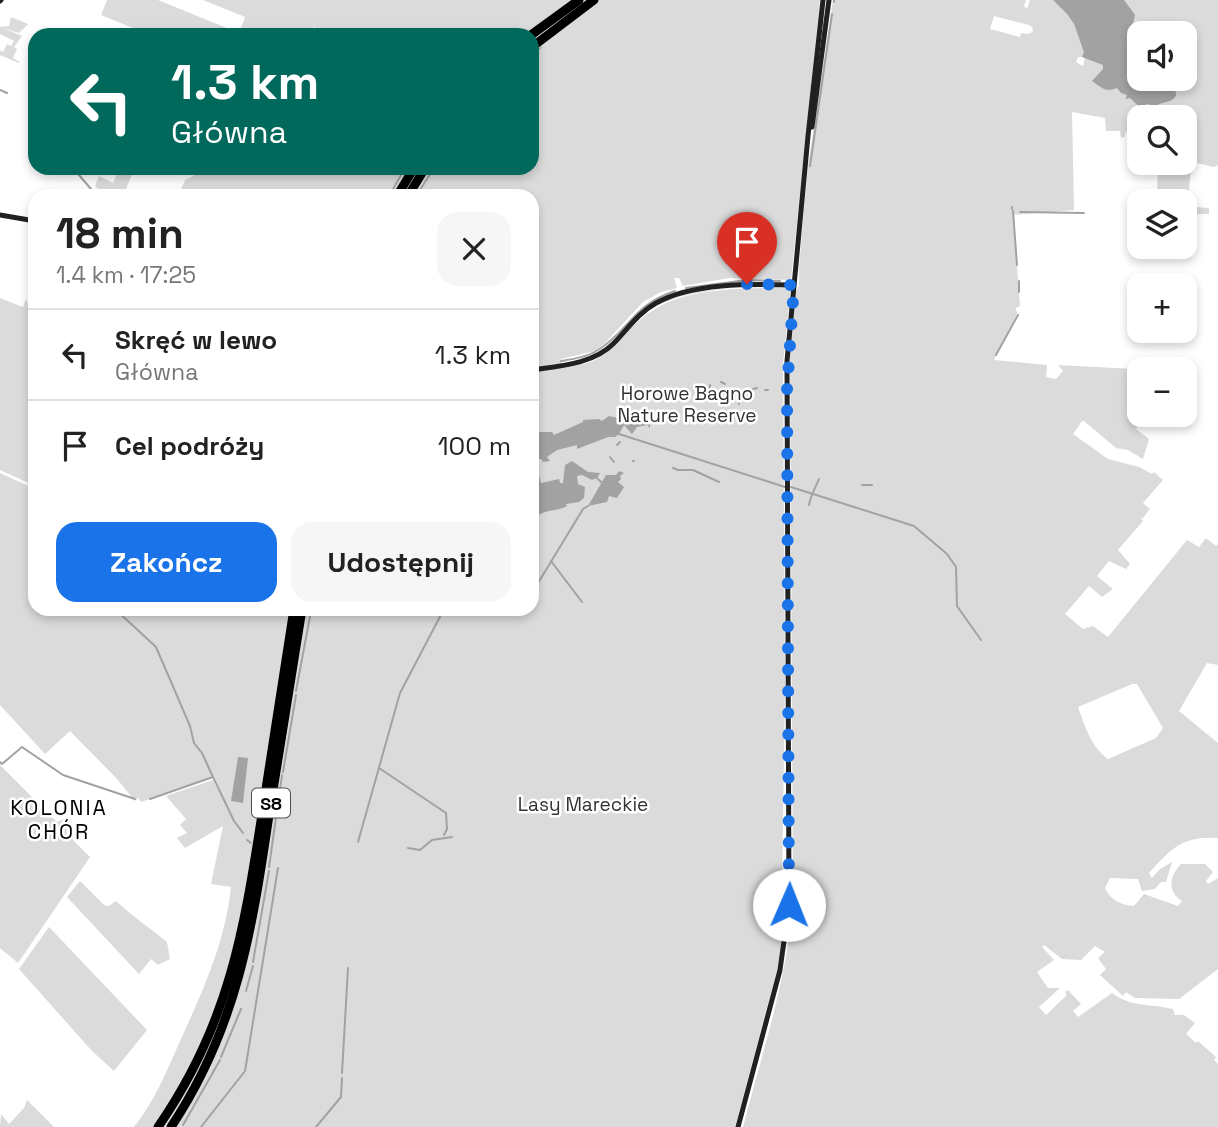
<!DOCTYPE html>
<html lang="pl">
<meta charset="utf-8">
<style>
body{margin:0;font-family:"Space Grotesk",sans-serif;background:#f6f6f6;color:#222;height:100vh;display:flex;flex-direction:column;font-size:26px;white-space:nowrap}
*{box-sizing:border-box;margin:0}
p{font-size:23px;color:#767676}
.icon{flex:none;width:38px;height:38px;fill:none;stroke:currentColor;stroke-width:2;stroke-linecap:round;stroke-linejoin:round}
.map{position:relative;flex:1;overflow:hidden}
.details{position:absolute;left:28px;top:189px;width:511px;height:427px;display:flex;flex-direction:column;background:#fff;border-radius:21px;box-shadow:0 4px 10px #0003}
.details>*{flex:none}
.banner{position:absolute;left:28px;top:28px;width:511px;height:147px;border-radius:21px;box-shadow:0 4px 10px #0003;background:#00695c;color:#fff;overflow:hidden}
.controls{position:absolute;left:1127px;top:21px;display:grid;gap:14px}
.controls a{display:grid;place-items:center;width:70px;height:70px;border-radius:14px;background:#fff;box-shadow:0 4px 10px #0003;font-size:35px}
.pin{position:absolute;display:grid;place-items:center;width:60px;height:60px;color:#fff;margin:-72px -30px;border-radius:50% 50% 50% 0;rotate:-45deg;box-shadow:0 0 7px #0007}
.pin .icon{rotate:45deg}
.me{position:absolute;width:77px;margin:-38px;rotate:1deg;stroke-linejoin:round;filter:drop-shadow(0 0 5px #0008)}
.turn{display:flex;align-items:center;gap:24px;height:147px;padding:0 28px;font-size:32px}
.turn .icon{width:91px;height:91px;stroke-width:2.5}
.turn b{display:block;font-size:49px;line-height:60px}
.round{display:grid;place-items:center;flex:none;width:74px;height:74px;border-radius:21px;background:#f6f6f6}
.summary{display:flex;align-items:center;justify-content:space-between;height:119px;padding:0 28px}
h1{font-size:42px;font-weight:700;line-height:52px}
.primary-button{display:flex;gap:14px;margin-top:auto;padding:14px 28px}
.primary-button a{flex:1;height:80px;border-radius:21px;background:#1a73e8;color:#fff;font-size:28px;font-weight:700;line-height:80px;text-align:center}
.primary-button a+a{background:#f6f6f6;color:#222}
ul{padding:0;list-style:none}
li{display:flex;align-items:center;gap:21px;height:91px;padding:0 28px;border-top:2px solid #e0e0e0}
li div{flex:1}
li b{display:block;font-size:26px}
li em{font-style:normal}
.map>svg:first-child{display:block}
</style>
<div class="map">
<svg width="1218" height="1127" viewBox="0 0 1218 1127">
<rect width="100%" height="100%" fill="#fff"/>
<g fill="#dbdbdb" fill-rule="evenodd">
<path d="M107,0H158L239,33L245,17L203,0H820L791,280L729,278L683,286L679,278H674L677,288L661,292L643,302L605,343L595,351L561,359L562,366L597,357L650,308L668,300L696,292L738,287C705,292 667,294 641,317C627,329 619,346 603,356C590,363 574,363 562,368C623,361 613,335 655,309C686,290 730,289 766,288L769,290L770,287L791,289L783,363L785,687L781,955L735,1127H134C154,1102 167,1071 180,1041C203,991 225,943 231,887L211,884L223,826L185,848L177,838L187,833L180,825L186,819L166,796L213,780L228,809L214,776L141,802L138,798L135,801L117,779L70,731L45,754L0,705V473L35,489V543L31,554L35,556V609H532V196H178L185,180L208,168H532V35H321L313,25L317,35H281L263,28L271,35H130L133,28L101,15Z"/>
<path d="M833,0H1026L1024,6L1027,9L1030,0H1053L1067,14L1074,24L1085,52L1082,57H1078L1076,62L1083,66L1085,57L1099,58L1128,95L1124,98H1131L1138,107L1159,79H1185V33H1139V42L1111,0H1218V165L1214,167L1192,162L1189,188L1195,207L1209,208V214H1185V201H1140V198L1157,194L1158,163H1185V117H1139L1138,148V136H1135L1133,132L1129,136L1125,131V137L1121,138L1120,131H1106L1105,118L1072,112L1074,210L1013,215L1020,306L1016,308L1017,314L994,360L1047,365L1046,377L1056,379L1063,371L1058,365L1134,369L1135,373H1139V380L1133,387L1139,392V415H1146L1136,429L1149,439L1143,459L1128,450L1116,448L1084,421H1082L1073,434L1108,459L1139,467L1152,474L1154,472L1163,480L1143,503L1150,509L1142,519L1139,517L1143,521L1118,550L1130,564L1126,569L1109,561L1097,576L1113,589L1102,597L1089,586L1065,614L1083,629L1093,626L1108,637L1187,540L1199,547L1206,538L1216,546L1218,544V665L1207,663L1179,711L1218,743V838C1182,836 1172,848 1149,873L1152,878L1160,869L1172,862L1166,882H1161L1155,889L1142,891L1138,879L1110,878L1105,888C1110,900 1121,905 1134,906L1144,894L1178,906L1182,901C1167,891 1169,877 1181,864H1205L1213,872L1206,881L1208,884L1218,878V969L1179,999L1135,998L1126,992L1123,996L1100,975L1106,969L1098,958L1105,952L1095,946L1081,960L1062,959L1044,945L1042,947L1054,960L1037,972L1048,988H1060L1039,1007L1046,1015L1067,995L1065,992L1068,990L1081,1004L1073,1011L1078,1017L1112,993C1130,1007 1152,1004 1173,1009L1175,1015H1184L1195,1023L1186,1034L1196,1043L1198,1041L1216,1057L1214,1060L1218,1064V1127H743C762,1053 787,980 793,903L790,353L796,292L799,286V267L808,166ZM994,16L1029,25L1032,27L1033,32L1027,34L1021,33L1020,37L990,29ZM1132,684H1137L1163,728L1156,738L1108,759C1091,747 1085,726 1078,707Z"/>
<polygon points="11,17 28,24 19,33 3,28 22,36 14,47 17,49 13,58 20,62 19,63 0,55 0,50 3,52 7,44 11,46 14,41 0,34 0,27 9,26"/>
<polygon points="119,170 132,174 124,194 115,190 113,196 105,196 95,186 99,176 113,183"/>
<polygon points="0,298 23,307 26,299 35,319 35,486 0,470"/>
<polygon points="0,765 57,822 66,818 67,834 90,857 18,963 0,948"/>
<path d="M80,881L104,905L109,906L116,901C133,917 150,928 167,942L170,959L158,965L151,959L139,974L67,897Z"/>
<polygon points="49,927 147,1030 114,1071 92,1051 19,969"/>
<polygon points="27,1100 54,1127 0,1127 1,1114 9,1124 24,1108"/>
</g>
<g fill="#a2a2a2">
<path d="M1053,0H1124L1135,15L1133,24L1139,37V79H1171L1175,82L1176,96C1170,104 1163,101 1156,106L1146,104L1144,111H1137L1138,106L1130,98L1125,99L1127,95L1121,93L1117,88C1105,93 1101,87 1092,81L1103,69V65L1082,57L1084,52L1074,24L1067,14Z"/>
<polygon points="609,416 618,418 618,420 624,416 629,416 632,419 650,423 650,428 647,425 637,427 632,434 624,425 619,434 615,437 608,437 577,449 577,445 557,450 547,457 550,461 543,462 541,459 532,459 532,432 552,432 554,435 583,422 583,420 599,419 602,421"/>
<path d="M572,461L588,472L600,473L597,478L592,480L582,475L577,476L578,484L585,487L584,498L579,502L566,504L567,506C557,512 543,509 535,518H532V479L539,475L541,483L559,479L560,483H563L565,465Z"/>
<polygon points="619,471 624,473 620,476 621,479 618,482 624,487 617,498 609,496 607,502 588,506 606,475 616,475"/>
<polygon points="238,757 248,758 243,803 231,801"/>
</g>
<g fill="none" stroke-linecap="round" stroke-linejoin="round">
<g stroke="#a2a2a2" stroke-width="2">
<polyline points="834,2 834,0"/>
<polyline points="532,55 541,47"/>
<polyline points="0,90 7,93"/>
<polyline points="810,166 832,14"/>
<polyline points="73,168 97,196"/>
<polyline points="389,196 405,168"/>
<polyline points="416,196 434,168"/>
<polyline points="1012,207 1012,209"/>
<polyline points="1013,211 1017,265"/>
<polyline points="1020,212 1084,213"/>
<polyline points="1019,281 1019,292"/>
<polyline points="686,288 747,280 780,281"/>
<polyline points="996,355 1018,315"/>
<path d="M561,361C573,359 587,357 598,350C629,331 632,305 675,291"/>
<polyline points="721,382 725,384"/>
<polyline points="753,389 757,388"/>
<polyline points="709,390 710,385"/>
<polyline points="765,390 768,390"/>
<polyline points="738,394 739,404"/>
<polyline points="722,400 728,395"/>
<polyline points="746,400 746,395"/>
<polyline points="619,434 785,487"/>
<polyline points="617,445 620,442"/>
<polyline points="610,457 614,462"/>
<polyline points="633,461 634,461"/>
<polyline points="673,468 678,470 693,470 719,482"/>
<polyline points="597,478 601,482"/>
<polyline points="862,485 872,485"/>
<polyline points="791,487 914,526 947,554 956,567 957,606 981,640"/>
<path d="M809,505C811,494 815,489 819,479"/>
<polyline points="551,561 582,602"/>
<polyline points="532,593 583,509 588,506"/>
<polyline points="115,609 156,647 190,726 194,743 202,753 213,777"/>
<polyline points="296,691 311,611"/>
<polyline points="0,762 2,764 22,747 63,775 135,799"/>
<polyline points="379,768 446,813 447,829 444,835"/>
<polyline points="283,772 296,695"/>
<polyline points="150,799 213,777 234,821 243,833"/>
<polyline points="247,840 251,843"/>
<polyline points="358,842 400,693 444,609"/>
<polyline points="408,848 420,850 432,840 452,837"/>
<polyline points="269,867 282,775"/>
<polyline points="253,962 269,871"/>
<polyline points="246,991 253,966"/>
<polyline points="221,1057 241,1009"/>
<polyline points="342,1073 348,968"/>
<polyline points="183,1125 220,1060"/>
<polyline points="201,1127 245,1071 278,868"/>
<polyline points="316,1127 341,1097 342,1078"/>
</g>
<g stroke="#dbdbdb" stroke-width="11">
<g id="highway">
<polyline points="531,35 579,0"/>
<polyline points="532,47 594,0"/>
<polyline points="397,196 414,168"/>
<polyline points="408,196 425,168"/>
<path d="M158,1127C230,1023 244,930 263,808C273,742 284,675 294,609"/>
<path d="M171,1127C237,1028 252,930 269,815C280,746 291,678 302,609"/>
</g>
</g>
<g stroke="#212121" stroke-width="5">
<polyline points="0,1 1,0"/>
<polyline points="812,127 829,0"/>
<polyline points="0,215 35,221"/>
<path d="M532,370C559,366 593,364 613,344C627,330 638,313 656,303C694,282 752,284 794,285"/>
<polyline points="738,1127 780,970 789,905 787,361 808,136 823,0"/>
</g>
<use href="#highway" stroke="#000" stroke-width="9"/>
</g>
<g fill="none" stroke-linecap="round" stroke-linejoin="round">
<polyline stroke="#1a73e8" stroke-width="12" stroke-dasharray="0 21.6" points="747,284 794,285 787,390 789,905"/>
</g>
<g text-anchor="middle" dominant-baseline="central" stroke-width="5" stroke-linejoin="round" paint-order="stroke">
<rect fill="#fff" stroke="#4c4c4c" stroke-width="2" x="252" y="788.5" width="38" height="29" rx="5"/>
<g font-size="18" font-weight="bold" fill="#000">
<text x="271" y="803">S8</text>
</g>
<g font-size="19" fill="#323232" stroke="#fff">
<text x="687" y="393">Horowe Bagno<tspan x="687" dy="22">Nature Reserve</tspan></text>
<text x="583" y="804">Lasy Mareckie</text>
</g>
<g font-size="21" letter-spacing="2" fill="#000" stroke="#fff">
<text x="59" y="807">KOLONIA<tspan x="59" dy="24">CHÓR</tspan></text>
</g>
</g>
</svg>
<div class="controls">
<a><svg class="icon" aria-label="sound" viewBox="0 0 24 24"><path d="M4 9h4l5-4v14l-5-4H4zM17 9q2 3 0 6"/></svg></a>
<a><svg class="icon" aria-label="search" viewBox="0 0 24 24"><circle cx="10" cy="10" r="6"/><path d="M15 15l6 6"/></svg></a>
<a><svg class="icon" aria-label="layers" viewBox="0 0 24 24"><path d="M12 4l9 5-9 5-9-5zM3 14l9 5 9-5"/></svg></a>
<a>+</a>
<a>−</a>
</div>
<div class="pin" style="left:747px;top:284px;background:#d93025"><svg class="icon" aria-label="arrive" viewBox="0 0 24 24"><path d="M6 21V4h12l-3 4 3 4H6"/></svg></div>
<svg class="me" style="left:789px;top:905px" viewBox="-20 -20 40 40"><circle r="19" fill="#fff"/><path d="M0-13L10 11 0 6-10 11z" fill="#1a73e8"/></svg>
<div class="banner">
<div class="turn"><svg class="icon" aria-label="left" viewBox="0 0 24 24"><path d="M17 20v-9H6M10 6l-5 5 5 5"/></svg><div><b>1.3 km</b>Główna</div></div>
</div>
<section class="details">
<div class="summary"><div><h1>18 min</h1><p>1.4 km · 17:25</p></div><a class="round"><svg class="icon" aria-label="close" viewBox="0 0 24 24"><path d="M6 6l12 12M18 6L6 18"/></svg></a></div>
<ul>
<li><svg class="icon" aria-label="left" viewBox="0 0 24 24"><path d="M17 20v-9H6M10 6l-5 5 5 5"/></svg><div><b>Skręć w lewo</b><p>Główna</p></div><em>1.3 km</em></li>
<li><svg class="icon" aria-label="arrive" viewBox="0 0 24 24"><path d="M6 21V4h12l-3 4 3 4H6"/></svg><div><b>Cel podróży</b></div><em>100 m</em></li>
</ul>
<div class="primary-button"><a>Zakończ</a><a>Udostępnij</a></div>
</section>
</div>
